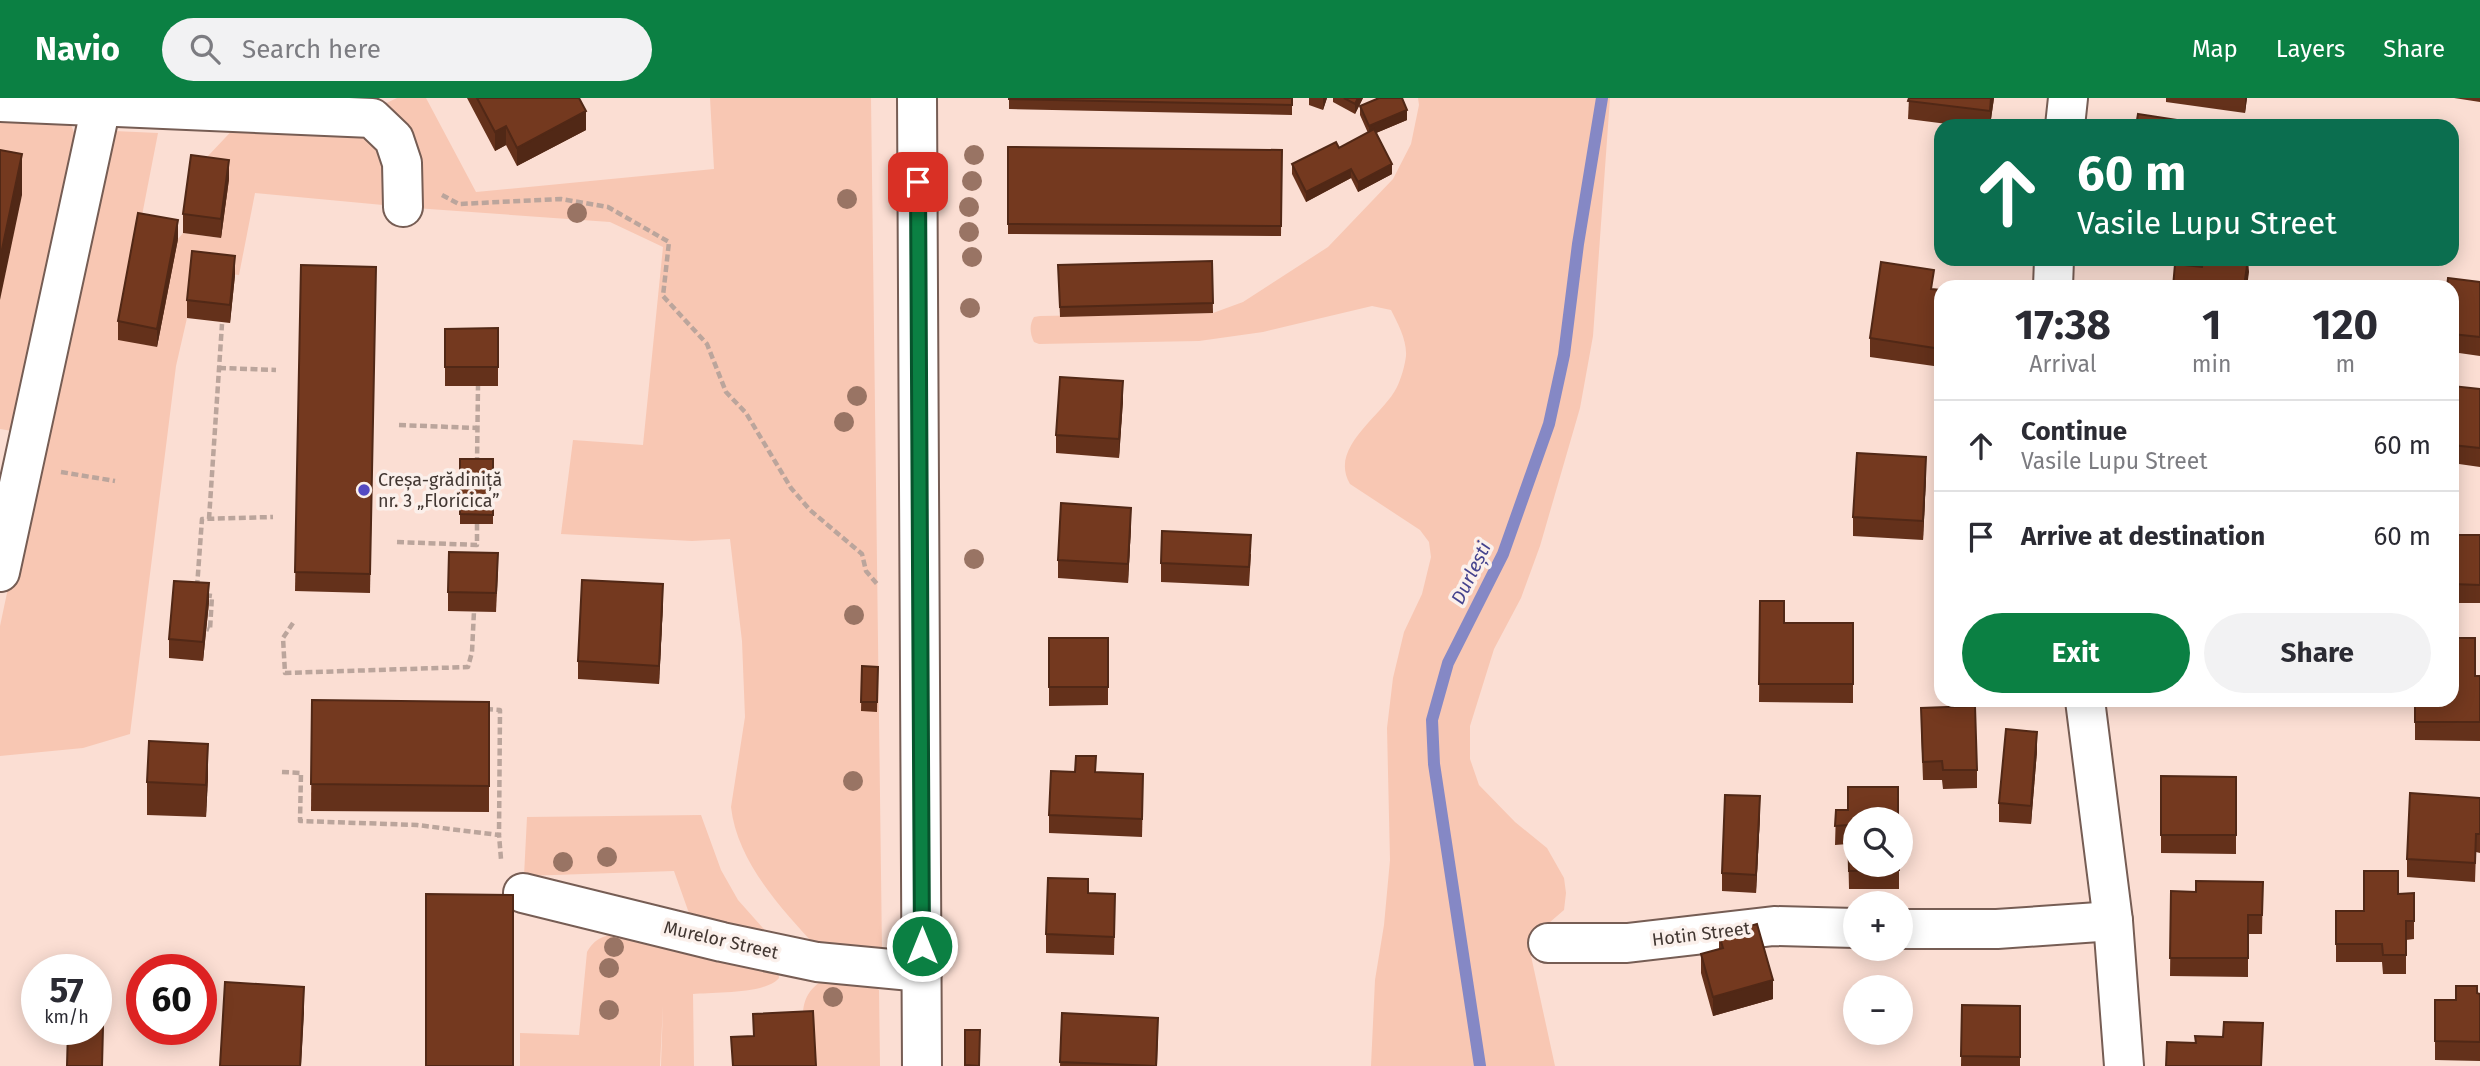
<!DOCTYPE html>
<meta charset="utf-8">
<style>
body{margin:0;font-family:"Fira Sans",sans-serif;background:#f2f2f3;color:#2b2b33;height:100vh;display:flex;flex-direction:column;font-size:26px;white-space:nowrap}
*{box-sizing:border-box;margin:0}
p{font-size:23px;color:#7c7c81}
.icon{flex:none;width:38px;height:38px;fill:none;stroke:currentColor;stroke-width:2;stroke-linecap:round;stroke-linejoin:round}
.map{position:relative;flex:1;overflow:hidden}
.side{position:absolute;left:1934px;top:182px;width:525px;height:427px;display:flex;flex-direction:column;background:#fff;border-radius:21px;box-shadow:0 4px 18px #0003}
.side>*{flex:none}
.guide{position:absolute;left:1934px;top:21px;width:525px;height:147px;border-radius:21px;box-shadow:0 4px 18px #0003;background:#0b6e4f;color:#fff;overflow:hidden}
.fabs{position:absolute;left:1843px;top:709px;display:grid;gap:14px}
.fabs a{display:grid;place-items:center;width:70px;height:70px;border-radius:50%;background:#fff;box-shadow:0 4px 18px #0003;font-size:35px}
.speed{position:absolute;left:21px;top:856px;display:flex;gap:14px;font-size:35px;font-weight:700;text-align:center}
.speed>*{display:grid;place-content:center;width:91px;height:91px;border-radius:50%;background:#fff;box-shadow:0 4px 18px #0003;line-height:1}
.speed small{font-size:18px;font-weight:400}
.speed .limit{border:10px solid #d22;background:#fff;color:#111}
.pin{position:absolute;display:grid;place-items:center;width:60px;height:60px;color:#fff;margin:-30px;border-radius:14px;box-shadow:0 4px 10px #0006}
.me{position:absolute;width:77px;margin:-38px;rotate:0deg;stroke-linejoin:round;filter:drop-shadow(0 0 5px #0008)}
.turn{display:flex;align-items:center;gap:24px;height:147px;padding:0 28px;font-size:32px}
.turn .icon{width:91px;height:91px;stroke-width:2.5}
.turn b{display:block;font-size:49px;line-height:60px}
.eta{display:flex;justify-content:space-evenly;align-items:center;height:119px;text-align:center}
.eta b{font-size:42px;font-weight:700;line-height:49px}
.button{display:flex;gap:14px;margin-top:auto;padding:14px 28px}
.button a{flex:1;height:80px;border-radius:42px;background:#0b8043;color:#fff;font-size:28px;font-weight:700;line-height:80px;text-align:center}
.button a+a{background:#f2f2f3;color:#2b2b33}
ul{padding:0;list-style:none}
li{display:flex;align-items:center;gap:21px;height:91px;padding:0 28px;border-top:2px solid #e1e1e2}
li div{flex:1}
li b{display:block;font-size:26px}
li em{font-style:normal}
header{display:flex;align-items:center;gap:42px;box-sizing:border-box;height:98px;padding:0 35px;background:#0b8043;color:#fff}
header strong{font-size:33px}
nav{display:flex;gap:38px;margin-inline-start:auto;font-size:24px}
.search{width:490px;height:63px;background:#f2f2f3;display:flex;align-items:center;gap:18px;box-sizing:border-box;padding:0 24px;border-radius:38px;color:#7c7c81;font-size:26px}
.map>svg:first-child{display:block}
</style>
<header>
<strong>Navio</strong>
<div class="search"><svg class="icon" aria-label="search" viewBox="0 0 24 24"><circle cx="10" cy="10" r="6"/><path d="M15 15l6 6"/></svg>Search here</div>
<nav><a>Map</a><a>Layers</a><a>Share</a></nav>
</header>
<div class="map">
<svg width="2480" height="968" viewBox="0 0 2480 968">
<rect width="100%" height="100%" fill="#fbded3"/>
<g fill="#f8c7b3">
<path d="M397,0H426L476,94L714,71L710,0H871L882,853L817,849C781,811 737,763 731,709L745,619L742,543L730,441L692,443L561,436L573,342L643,347L663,149L610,124L415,110L418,49L399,21L376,10Z"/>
<path d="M1418,0H1610L1593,238L1580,310L1540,448L1521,500L1494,551L1470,628V661L1479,687L1515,724L1547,750L1564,780L1566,795L1564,812L1542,831L1530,845L1531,858L1555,968H1371L1375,882L1384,827L1390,762L1387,630L1393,580L1404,534L1422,496L1431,459L1429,444L1420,432L1350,386C1328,349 1383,318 1397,289C1401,281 1405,267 1406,258C1407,242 1398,226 1391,212L1372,208L1263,234L1199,243L1039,246L1034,244C1030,236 1029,227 1034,219L1040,218L1213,215L1243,204L1328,149L1393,81L1411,46L1419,7Z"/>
<polygon points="0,16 57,22 71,27 76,39 18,334 0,331"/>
<polygon points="241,23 353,29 372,45 383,63 386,75 383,107 255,95 239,177 192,172 187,220 176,268 130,636 83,650 0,658 0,528 96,74 114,33 158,35 118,241 157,249 178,141 183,135 221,140 191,76"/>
<polygon points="701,717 721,772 738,802 770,838 690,818 674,773 524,778 527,719"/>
<path d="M620,836L778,869L779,880C766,896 714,894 693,896L694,968H661L663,907L660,968H520V935L579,937L587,854C595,840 604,837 620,836Z"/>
<path d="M830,879L865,882L879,892L880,968H815C804,935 789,896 830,879Z"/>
</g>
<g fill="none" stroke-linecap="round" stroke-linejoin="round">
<polyline stroke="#8588c5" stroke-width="12" points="1480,968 1434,666 1432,622 1448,565 1503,456 1549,326 1564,257 1578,146 1602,0"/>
<g stroke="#765d54" stroke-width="42">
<g id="minor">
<polyline points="0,4 372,20 394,41 402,65 403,109"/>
<polyline points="2065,28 2068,0"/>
<polyline points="2053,189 2054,161"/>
<polyline points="0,474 101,8"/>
<polyline points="2085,602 2113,823 2124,968"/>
<polyline points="523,795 722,844 817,864 922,874"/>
<polyline points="1900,831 1997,831 2113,823"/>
<polyline points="1548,845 1627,845 1774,828 1855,830"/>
</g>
</g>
<g stroke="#765d54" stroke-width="42">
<polyline id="major" points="917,0 922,968"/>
</g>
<g stroke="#bba59c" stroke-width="4.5" stroke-dasharray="7 3.5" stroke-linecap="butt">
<polyline points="442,97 459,106 561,101 608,109 669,144 663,198 707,246 726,294 746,315 791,390 810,412 862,456 866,473 877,486"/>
<polyline points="219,270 276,272"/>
<polyline points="399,327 477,330"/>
<polyline points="477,366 478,288"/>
<polyline points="61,374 115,383"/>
<polyline points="209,421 222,226"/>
<polyline points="397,444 477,447 477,426"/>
<polyline points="197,489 202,421 273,419"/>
<polyline points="205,497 212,498 210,532 207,531"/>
<polyline points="293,525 283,540 285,575 468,569 472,554 474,513"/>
<polyline points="486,611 500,612 499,737"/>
<polyline points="282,674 301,675 300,723 417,727 499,737 501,761"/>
</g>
<use href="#minor" stroke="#fff" stroke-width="38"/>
<use href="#major" stroke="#fff" stroke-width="38"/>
</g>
<g fill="#997464">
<circle cx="974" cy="57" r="10"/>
<circle cx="972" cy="83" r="10"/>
<circle cx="847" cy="101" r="10"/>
<circle cx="969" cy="109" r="10"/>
<circle cx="577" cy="115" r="10"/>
<circle cx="969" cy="134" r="10"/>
<circle cx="972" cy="159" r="10"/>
<circle cx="970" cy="210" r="10"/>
<circle cx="857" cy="298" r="10"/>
<circle cx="844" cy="324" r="10"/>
<circle cx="974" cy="461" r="10"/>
<circle cx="854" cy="517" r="10"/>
<circle cx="853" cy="683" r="10"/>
<circle cx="607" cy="759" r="10"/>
<circle cx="563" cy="764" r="10"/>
<circle cx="614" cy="849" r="10"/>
<circle cx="609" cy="870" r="10"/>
<circle cx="833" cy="899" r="10"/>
<circle cx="609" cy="912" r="10"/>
</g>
<g fill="#64311b">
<polygon points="467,0 579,0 586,32 517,68 506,47 495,53"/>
<polygon points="1009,0 1292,0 1292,17 1009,11"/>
<polygon points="1309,0 1327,0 1323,12 1309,7"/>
<polygon points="1333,0 1363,0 1355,16 1333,4"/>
<polygon points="1909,0 1994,0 1990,28 1963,28 1908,21"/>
<polygon points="2166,0 2247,0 2245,15 2166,4"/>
<polygon points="2454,0 2480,0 2480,4"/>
<polygon points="1360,8 1407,22 1376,35 1392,76 1358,94 1351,80 1306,104 1292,76 1292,66 1339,50 1368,35 1360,17"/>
<polygon points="1008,49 1282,52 1281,138 1008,136"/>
<polygon points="229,81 221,140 183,135 183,116"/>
<polygon points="178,141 157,249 118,242 118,223"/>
<polygon points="1212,163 1213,215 1060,219 1058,167"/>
<polygon points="301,167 376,169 370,495 295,493"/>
<polygon points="235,177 230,225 187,220 187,202"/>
<polygon points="2480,184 2480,258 2452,254 2452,189"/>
<polygon points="1934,191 1941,192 1941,269 1870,259 1870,240"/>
<polygon points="498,230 498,288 445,288 445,231"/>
<polygon points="2452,288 2480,291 2480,369 2452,365"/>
<polygon points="1123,302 1119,360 1056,355 1056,337"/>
<rect x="460" y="361" width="33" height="65"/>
<polygon points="1926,378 1923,442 1853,438 1853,419"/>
<polygon points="2452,402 2452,437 2480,437 2480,505 2457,505 2457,540 2475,578 2480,578 2480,643 2415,642 2415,602 2452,602"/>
<polygon points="1131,428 1128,485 1058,480 1058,462"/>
<polygon points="1251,456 1249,488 1161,484 1161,465"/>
<polygon points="498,474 496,514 448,513 448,494"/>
<polygon points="1760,503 1784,525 1853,525 1853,605 1759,604"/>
<polygon points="209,504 203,563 169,560 169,541"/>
<polygon points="663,505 659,586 578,581 578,563"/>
<polygon points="1049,540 1108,540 1108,607 1049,608"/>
<polygon points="862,568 878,569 877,614 861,613"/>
<polygon points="312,602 489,604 489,714 311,713"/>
<polygon points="1921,628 1977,672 1977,690 1943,691 1942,682 1923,682"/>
<polygon points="2037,653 2031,726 1999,724 1999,705"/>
<polygon points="1096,674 1143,695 1142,739 1049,735 1049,717"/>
<polygon points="2161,678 2236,679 2236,756 2161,755"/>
<polygon points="208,679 206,719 147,717 147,684"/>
<polygon points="2480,700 2480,755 2476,754 2475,784 2407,779 2407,761"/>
<polygon points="1836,712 1899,766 1899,791 1849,791 1848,746 1835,747"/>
<polygon points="1760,717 1756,795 1722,793 1722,775"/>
<polygon points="2263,784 2262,836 2248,836 2248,879 2170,878 2171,793 2196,794"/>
<polygon points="1088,795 1115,814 1114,857 1046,855 1046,836"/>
<polygon points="2398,796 2414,823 2414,841 2406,842 2406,876 2383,876 2382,864 2336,864 2336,813 2364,813"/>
<polygon points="1719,837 1773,901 1713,918 1701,875 1701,856 1719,851"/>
<polygon points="2477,895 2480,896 2480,963 2435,962 2435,902 2456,902"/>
<polygon points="1962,907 2020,908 2020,968 1961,968"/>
<polygon points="1062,915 1158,938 1157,968 1060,968"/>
</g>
<g fill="#512816">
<polygon points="1323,0 1327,0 1323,12"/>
<polygon points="1358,0 1363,0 1355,16 1355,6"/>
<polygon points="1991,0 1994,0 1990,28 1990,13"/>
<polygon points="2245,0 2247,0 2245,15"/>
<polygon points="1407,12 1407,22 1369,38 1369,28"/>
<polygon points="586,13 586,32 517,68 517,50"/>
<polygon points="506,28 506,47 495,53 495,34"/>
<polygon points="22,56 22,97 0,202 0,161"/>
<polygon points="229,62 229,81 221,140 221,121"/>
<polygon points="1392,66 1392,76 1358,94 1358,84"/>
<polygon points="1351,71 1351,80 1306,104 1306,94"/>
<polygon points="178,122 178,141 157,249 157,231"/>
<polygon points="235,158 235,177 230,225 230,207"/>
<polygon points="2248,161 2249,174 2247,189 2244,189"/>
<polygon points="1123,283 1123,302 1119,360 1119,341"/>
<polygon points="1926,359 1926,378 1923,442 1923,423"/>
<polygon points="1131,410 1131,428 1128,485 1128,466"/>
<polygon points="209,485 209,504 203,563 203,544"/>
<polygon points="663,486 663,505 659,586 659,568"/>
<polygon points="2037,634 2037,653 2031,726 2031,708"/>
<polygon points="208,646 208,679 206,719 206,687"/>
<polygon points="1760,698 1760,717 1756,795 1756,777"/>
<polygon points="1773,882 1773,901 1713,918 1713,899"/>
<polygon points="304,889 304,915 301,968 300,968"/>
</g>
<g fill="#74391f" stroke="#512816" stroke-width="2">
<polygon points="477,0 579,0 586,13 517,50 506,28 495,34"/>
<polygon points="1009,0 1292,0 1292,7 1009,1"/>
<polygon points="1344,0 1358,0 1355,6"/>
<polygon points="1379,0 1402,0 1407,12 1369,28 1360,8"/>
<polygon points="1909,0 1991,0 1990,13 1908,3"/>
<polygon points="2138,16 2216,28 2136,28"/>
<polygon points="1374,31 1392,66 1358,84 1351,71 1306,94 1292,66 1336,44 1339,50"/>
<polygon points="1008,49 1282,52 1281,128 1008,126"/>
<polygon points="0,52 22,56 0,161"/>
<polygon points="191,57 229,62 221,121 183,116"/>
<polygon points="138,115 178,122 157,231 118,223"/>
<polygon points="192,153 235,158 230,207 187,202"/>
<polygon points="2203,161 2248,161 2244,189 2173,189 2175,166 2202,169"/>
<polygon points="1212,163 1213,205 1060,209 1058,167"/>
<polygon points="1881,164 1934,172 1931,191 1941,192 1941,251 1870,240"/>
<polygon points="301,167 376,169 370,476 295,474"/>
<polygon points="2448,180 2480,184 2480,239 2452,236 2452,189 2447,189"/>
<polygon points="498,230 498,269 445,269 445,231"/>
<polygon points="1060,279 1123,283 1119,341 1056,337"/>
<polygon points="2452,288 2480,291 2480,350 2452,347"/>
<polygon points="1857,355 1926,359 1923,423 1853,419"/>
<polygon points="460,361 493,361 493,417 460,416"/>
<polygon points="2452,402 2452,437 2480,437 2480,487 2452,486"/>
<polygon points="1061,405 1131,410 1128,466 1058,462"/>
<polygon points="1162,433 1251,437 1249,469 1161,465"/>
<polygon points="449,454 498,455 496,495 448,494"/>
<polygon points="582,482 663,486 659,568 578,563"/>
<polygon points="174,483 209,485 203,544 169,541"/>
<polygon points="2452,502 2457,502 2456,540 2475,540 2475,578 2480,578 2480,624 2415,624 2415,602 2452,602"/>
<polygon points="1760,503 1784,503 1784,525 1853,525 1853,586 1759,586"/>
<rect x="1049" y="540" width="59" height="49"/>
<polygon points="862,568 878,569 877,604 861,604"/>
<polygon points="312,602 489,604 489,688 311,686"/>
<polygon points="1975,608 1977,672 1943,672 1942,663 1923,664 1921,610"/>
<polygon points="2006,631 2037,634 2031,708 1999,705"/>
<polygon points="149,643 208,646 206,687 147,684"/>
<polygon points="1076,658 1096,658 1095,674 1143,676 1142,721 1049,717 1051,673 1075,674"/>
<polygon points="2161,678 2236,679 2236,737 2161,737"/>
<polygon points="1848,689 1898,689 1898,721 1855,721 1855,766 1899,766 1899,772 1849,773 1848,727 1835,728 1836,712 1848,712"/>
<polygon points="2410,695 2480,700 2480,736 2476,736 2475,765 2407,761"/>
<polygon points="1725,697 1760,698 1756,777 1722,775"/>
<polygon points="2364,773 2398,773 2398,796 2414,795 2414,823 2406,823 2406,857 2383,857 2382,846 2336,846 2336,813 2364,813"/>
<polygon points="1048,780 1088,781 1088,795 1115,796 1114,839 1046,836"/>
<polygon points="2196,783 2263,784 2262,817 2248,817 2248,860 2170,860 2171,793 2196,794"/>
<polygon points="426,796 513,797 513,968 426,968"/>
<polygon points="1757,826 1773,882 1713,899 1701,856 1723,850 1719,837"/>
<polygon points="225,884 304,889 300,968 220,968"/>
<polygon points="2456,888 2477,888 2477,895 2480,896 2480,944 2435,943 2435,902 2456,902"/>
<polygon points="96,890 104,890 102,968 67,968 68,931 96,931"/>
<polygon points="1962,907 2020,908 2020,959 1961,958"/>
<polygon points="813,913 816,968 733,968 731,939 754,938 753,916"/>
<polygon points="1062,915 1158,920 1156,968 1060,964"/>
<polygon points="2224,924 2263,925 2261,968 2166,968 2167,944 2196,945 2195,938 2223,939"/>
<polygon points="965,932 980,932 979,968 965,967"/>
</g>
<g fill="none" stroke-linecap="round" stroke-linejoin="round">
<g stroke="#07532c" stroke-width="18">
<polyline id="route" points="918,84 922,848"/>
</g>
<use href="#route" stroke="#0b8043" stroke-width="12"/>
</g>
<circle fill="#544ac2" stroke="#fbf0eb" stroke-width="2.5" cx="364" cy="392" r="7"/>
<g text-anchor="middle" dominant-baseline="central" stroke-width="7" stroke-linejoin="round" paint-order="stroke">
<g font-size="18" fill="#423732" stroke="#fbf0eb" text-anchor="start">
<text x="378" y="382">Creșa-grădiniță<tspan x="378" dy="21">nr. 3 „Floricica”</tspan></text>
</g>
<g font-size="18" fill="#423732" stroke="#fbf0eb">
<text transform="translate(1701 836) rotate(-7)">Hotin Street</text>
<text transform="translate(721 842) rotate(13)">Murelor Street</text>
</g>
<g font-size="19" font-style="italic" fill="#45438e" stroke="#fbf0eb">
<text transform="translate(1471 475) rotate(-64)">Durlești</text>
</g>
</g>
</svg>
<div class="fabs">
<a><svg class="icon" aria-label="search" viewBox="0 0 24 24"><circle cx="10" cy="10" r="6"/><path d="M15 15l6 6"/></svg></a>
<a>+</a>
<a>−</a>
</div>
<div class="speed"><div>57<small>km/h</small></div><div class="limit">60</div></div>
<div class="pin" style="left:918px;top:84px;background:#d93025"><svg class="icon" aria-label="arrive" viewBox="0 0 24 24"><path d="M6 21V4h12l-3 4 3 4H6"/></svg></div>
<svg class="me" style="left:922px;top:848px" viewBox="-20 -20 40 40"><circle r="17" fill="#0b8043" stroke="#fff" stroke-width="3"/><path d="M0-11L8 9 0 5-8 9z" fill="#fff"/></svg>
<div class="guide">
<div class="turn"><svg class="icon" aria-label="ahead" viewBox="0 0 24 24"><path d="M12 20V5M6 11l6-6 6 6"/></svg><div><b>60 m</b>Vasile Lupu Street</div></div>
</div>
<section class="side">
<div class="eta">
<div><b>17:38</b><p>Arrival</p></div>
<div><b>1</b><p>min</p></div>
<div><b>120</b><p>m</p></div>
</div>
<ul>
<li><svg class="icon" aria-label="ahead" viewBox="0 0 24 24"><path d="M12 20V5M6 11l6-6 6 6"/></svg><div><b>Continue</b><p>Vasile Lupu Street</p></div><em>60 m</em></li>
<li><svg class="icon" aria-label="arrive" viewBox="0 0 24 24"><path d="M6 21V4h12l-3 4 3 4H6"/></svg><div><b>Arrive at destination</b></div><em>60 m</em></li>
</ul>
<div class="button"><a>Exit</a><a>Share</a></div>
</section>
</div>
